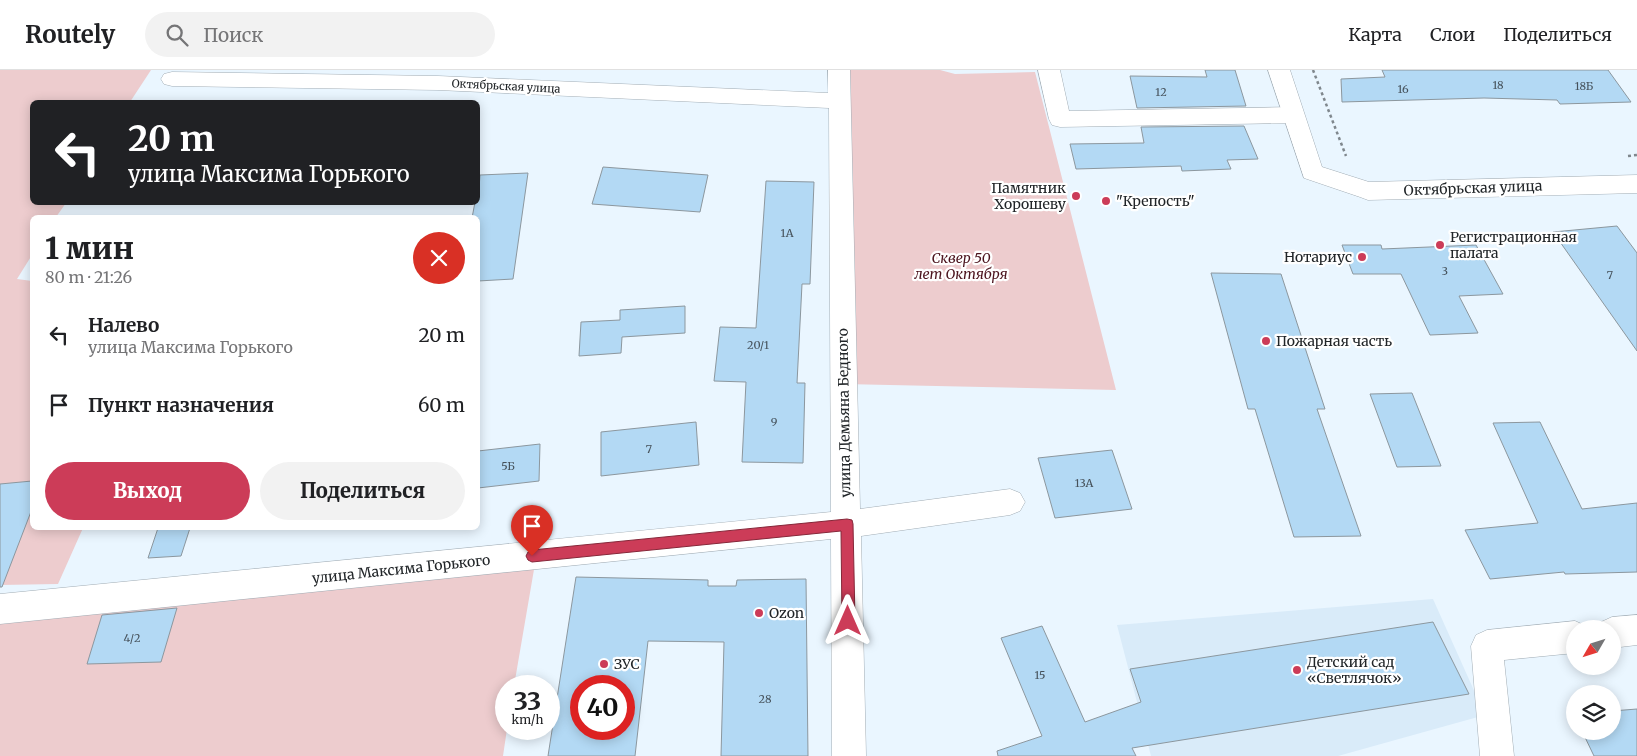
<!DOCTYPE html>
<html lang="ru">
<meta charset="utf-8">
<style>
body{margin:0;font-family:Merriweather,serif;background:#f2f2f2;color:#202124;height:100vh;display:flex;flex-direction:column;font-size:19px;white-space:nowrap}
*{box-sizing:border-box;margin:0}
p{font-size:16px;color:#757577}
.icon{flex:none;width:28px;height:28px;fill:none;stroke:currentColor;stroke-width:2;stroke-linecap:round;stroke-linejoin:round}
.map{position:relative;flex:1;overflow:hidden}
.panel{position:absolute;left:30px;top:145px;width:450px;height:315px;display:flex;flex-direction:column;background:#fff;border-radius:8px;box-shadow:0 2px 12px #0003}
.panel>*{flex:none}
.hud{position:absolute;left:30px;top:30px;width:450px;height:105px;border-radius:8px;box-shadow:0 2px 12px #0003;background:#202124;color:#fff;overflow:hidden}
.needle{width:32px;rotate:231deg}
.tools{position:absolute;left:1566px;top:550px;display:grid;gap:10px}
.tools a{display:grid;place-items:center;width:55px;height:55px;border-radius:50%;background:#fff;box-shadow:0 2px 12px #0003;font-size:25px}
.speed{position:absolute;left:495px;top:605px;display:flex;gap:10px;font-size:25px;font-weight:700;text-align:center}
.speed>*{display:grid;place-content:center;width:65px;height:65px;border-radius:50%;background:#fff;box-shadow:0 2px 12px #0003;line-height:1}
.speed small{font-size:12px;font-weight:400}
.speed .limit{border:8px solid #d22;background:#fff;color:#111}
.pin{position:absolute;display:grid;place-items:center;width:42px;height:42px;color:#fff;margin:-51px -21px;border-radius:50% 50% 50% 0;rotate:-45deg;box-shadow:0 0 5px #0007}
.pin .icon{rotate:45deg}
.me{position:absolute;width:55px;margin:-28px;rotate:0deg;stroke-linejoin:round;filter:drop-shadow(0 0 4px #0008)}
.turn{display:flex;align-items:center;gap:18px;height:105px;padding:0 15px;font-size:22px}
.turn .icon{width:65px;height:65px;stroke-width:2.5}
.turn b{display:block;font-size:35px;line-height:42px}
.round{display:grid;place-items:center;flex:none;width:52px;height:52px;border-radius:26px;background:#f2f2f2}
.summary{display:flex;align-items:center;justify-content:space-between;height:85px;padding:0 15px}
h1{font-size:30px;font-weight:800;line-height:38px}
.primary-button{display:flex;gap:10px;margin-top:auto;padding:10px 15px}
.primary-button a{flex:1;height:58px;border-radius:30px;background:#cc3c58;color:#fff;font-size:20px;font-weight:800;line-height:58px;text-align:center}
.primary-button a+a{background:#f2f2f2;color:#202124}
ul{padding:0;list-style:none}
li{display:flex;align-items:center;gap:15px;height:70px;padding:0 15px}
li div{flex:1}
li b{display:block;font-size:19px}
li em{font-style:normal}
header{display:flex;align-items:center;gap:30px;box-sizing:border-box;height:70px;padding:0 25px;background:#fff;border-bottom:1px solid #e0e0e0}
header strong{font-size:24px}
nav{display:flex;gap:28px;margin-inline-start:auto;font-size:18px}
.search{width:350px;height:45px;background:#f2f2f2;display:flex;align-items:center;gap:12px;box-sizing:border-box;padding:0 18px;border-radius:28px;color:#757577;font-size:19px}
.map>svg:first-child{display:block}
</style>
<header>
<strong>Routely</strong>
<div class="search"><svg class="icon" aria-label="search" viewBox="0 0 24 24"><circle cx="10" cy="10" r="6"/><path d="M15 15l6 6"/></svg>Поиск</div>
<nav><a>Карта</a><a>Слои</a><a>Поделиться</a></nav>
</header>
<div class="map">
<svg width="1637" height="686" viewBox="0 0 1637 686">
<rect width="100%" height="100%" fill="#eaf6ff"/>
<polygon fill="#d9ebf9" points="1433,529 1485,645 1338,686 1151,686 1117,555"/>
<g fill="#edccce">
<polygon points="0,0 151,0 130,32 32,32 32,132 66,133 56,147 32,148 32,185 17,209 32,211 32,458 83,458 58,514 0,515"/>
<polygon points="840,0 940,0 955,4 1035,2 1116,320 843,314"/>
<polygon points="537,482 514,616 506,616 507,659 503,686 0,686 0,543"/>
</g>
<g fill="#b3d9f4" stroke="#8c979e" fill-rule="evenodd">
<polygon points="1205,0 1235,0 1246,36 1137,38 1130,6 1207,7"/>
<polygon points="1382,0 1608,0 1631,32 1560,34 1557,30 1484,28 1342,32 1341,9 1385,7"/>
<polygon points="1244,56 1258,89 1227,90 1231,99 1182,101 1181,96 1076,99 1070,74 1144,73 1141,57"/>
<polygon points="603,97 708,105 700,142 592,134"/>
<polygon points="528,103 513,209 478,211 478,148 472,148 475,132 478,132 480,105"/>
<polygon points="766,111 814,112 810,214 802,214 797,313 805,313 803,393 742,392 746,312 714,311 720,257 756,258"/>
<polygon points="1617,156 1637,183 1637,281 1553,162"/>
<polygon points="1342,175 1381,175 1382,179 1476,175 1503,224 1459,226 1478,263 1430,265 1401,204 1353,204"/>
<polygon points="1211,203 1281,204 1325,339 1317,339 1361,466 1294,467 1255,339 1248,339"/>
<polygon points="685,236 685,263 622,267 621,283 579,286 581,252 620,250 620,240"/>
<polygon points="1412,323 1441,396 1397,397 1370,324"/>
<polygon points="696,352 699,395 601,406 601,362"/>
<polygon points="1540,352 1582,439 1637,433 1637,502 1565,504 1564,502 1490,509 1465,460 1538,453 1493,353"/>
<polygon points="540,374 539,411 478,418 478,381"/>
<polygon points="1112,380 1132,439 1055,448 1038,388"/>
<polygon points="32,411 32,439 2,517 0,517 0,414"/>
<polygon points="158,458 190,458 181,486 148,488"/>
<path d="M576,507L708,510V516H736L737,510L806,509L808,686H721L724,572L648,571L635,686H548ZM581,616H624V659H581Z"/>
<polygon points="177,538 161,592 87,594 102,545"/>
<polygon points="1433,552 1469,624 1132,678 1136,686 998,686 997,681 1042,666 1001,568 1042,556 1085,652 1141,632 1130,599"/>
<polygon points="1637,639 1637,686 1594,686 1582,661 1612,661 1612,641"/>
</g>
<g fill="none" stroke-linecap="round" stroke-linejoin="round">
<g stroke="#a2adb5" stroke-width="1">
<g id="minor">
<polygon points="828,0 850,0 860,439 1010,419 1020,423 1025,432 1020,441 1010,445 861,466 866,686 832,686 831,469 0,554 0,524 831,442 829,38 438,20 172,16 164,14 161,9 164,4 172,2 438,6 828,23"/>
<polygon points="1038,0 1060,0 1069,41 1293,37 1301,40 1304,45 1301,50 1293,53 1060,57 1052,55 1049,49"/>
<polygon points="1637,545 1637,575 1612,578 1612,559 1598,559 1601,552 1612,547"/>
<polygon points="1575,551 1586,556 1587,559 1575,559 1575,583 1504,590 1514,686 1480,686 1471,576 1476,565 1487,560"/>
</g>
</g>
<g stroke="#a2adb5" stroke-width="1">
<polygon id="major" points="1268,0 1290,0 1322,97 1369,112 1637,105 1637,123 1368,130 1360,127 1304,108"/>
</g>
<g stroke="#7f878d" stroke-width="2.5" stroke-dasharray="3 3" stroke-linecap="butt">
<polyline points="1313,0 1346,86"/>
<polyline points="1628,86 1637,85"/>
</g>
<use href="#minor" fill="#fff" fill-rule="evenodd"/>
<use href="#major" fill="#fff" fill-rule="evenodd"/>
</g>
<polygon fill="#cc3c58" stroke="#852739" points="847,449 852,450 853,454 855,551 853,555 848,557 844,555 842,551 841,461 532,492 528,490 526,486 528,482 532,480"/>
<g fill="#cc3c58" stroke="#fff" stroke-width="2">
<circle cx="1076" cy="126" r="5"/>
<circle cx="1106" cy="131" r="5"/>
<circle cx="1440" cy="175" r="5"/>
<circle cx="1362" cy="187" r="5"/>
<circle cx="1266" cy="271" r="5"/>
<circle cx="759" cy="543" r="5"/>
<circle cx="604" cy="594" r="5"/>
<circle cx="1297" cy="600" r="5"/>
</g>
<g text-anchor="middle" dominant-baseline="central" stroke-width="4.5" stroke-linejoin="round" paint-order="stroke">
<g font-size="11" fill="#46525b">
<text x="1498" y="15">18</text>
<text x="1584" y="16">18Б</text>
<text x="1403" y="19">16</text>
<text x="1161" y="22">12</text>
<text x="787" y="163">1А</text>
<text x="1445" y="201">3</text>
<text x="1610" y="205">7</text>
<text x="758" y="275">20/1</text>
<text x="774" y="352">9</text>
<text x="649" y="379">7</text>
<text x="508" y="396">5Б</text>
<text x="1084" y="413">13А</text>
<text x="132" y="568">4/2</text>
<text x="1040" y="605">15</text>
<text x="765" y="629">28</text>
</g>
<g font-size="11" fill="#212528" stroke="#fff">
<text transform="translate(506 16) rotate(3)">Октябрьская улица</text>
</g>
<g font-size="14" fill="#212528" stroke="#fff" text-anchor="start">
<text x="1066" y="118" text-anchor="end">Памятник<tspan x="1066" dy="16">Хорошеву</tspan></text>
<text x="1116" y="131">"Крепость"</text>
<text x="1450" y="167">Регистрационная<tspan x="1450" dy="16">палата</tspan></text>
<text x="1352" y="187" text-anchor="end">Нотариус</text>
<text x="1276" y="271">Пожарная часть</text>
<text x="769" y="543">Ozon</text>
<text x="1307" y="592">Детский сад<tspan x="1307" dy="16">«Светлячок»</tspan></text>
<text x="614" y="594">ЗУС</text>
</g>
<g font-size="14" fill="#212528" stroke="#fff">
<text transform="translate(1473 118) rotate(-2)">Октябрьская улица</text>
<text transform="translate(844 343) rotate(-91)">улица Демьяна Бедного</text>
<text transform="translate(401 499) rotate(-6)">улица Максима Горького</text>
</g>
<g font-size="14" font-style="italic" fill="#4b131d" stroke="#fff">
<text x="961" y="188">Сквер 50<tspan x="961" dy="16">лет Октября</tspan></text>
</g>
</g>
</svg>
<div class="tools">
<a><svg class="needle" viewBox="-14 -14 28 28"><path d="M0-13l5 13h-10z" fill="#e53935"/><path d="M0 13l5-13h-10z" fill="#757577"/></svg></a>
<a><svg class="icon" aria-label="layers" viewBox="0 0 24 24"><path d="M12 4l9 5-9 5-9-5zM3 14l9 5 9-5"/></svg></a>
</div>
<div class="speed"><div>33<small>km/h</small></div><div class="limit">40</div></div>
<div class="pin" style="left:532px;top:486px;background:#d93025"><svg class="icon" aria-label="arrive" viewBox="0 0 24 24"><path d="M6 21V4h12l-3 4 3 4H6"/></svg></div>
<svg class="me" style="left:848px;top:551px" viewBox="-20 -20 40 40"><path d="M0-17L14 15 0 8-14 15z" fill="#cc3c58" stroke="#fff" stroke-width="4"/></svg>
<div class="hud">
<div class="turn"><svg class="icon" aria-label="left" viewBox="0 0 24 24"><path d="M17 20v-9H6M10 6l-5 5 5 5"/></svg><div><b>20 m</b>улица Максима Горького</div></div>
</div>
<section class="panel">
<div class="summary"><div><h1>1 мин</h1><p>80 m · 21:26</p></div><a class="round" style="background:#d93025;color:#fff"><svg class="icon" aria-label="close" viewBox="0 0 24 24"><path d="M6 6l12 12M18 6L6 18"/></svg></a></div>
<ul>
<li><svg class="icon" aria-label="left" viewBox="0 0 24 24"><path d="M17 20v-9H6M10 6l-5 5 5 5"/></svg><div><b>Налево</b><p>улица Максима Горького</p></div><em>20 m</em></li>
<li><svg class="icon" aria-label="arrive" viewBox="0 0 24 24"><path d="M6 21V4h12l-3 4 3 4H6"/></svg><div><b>Пункт назначения</b></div><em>60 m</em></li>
</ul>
<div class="primary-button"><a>Выход</a><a>Поделиться</a></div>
</section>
</div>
